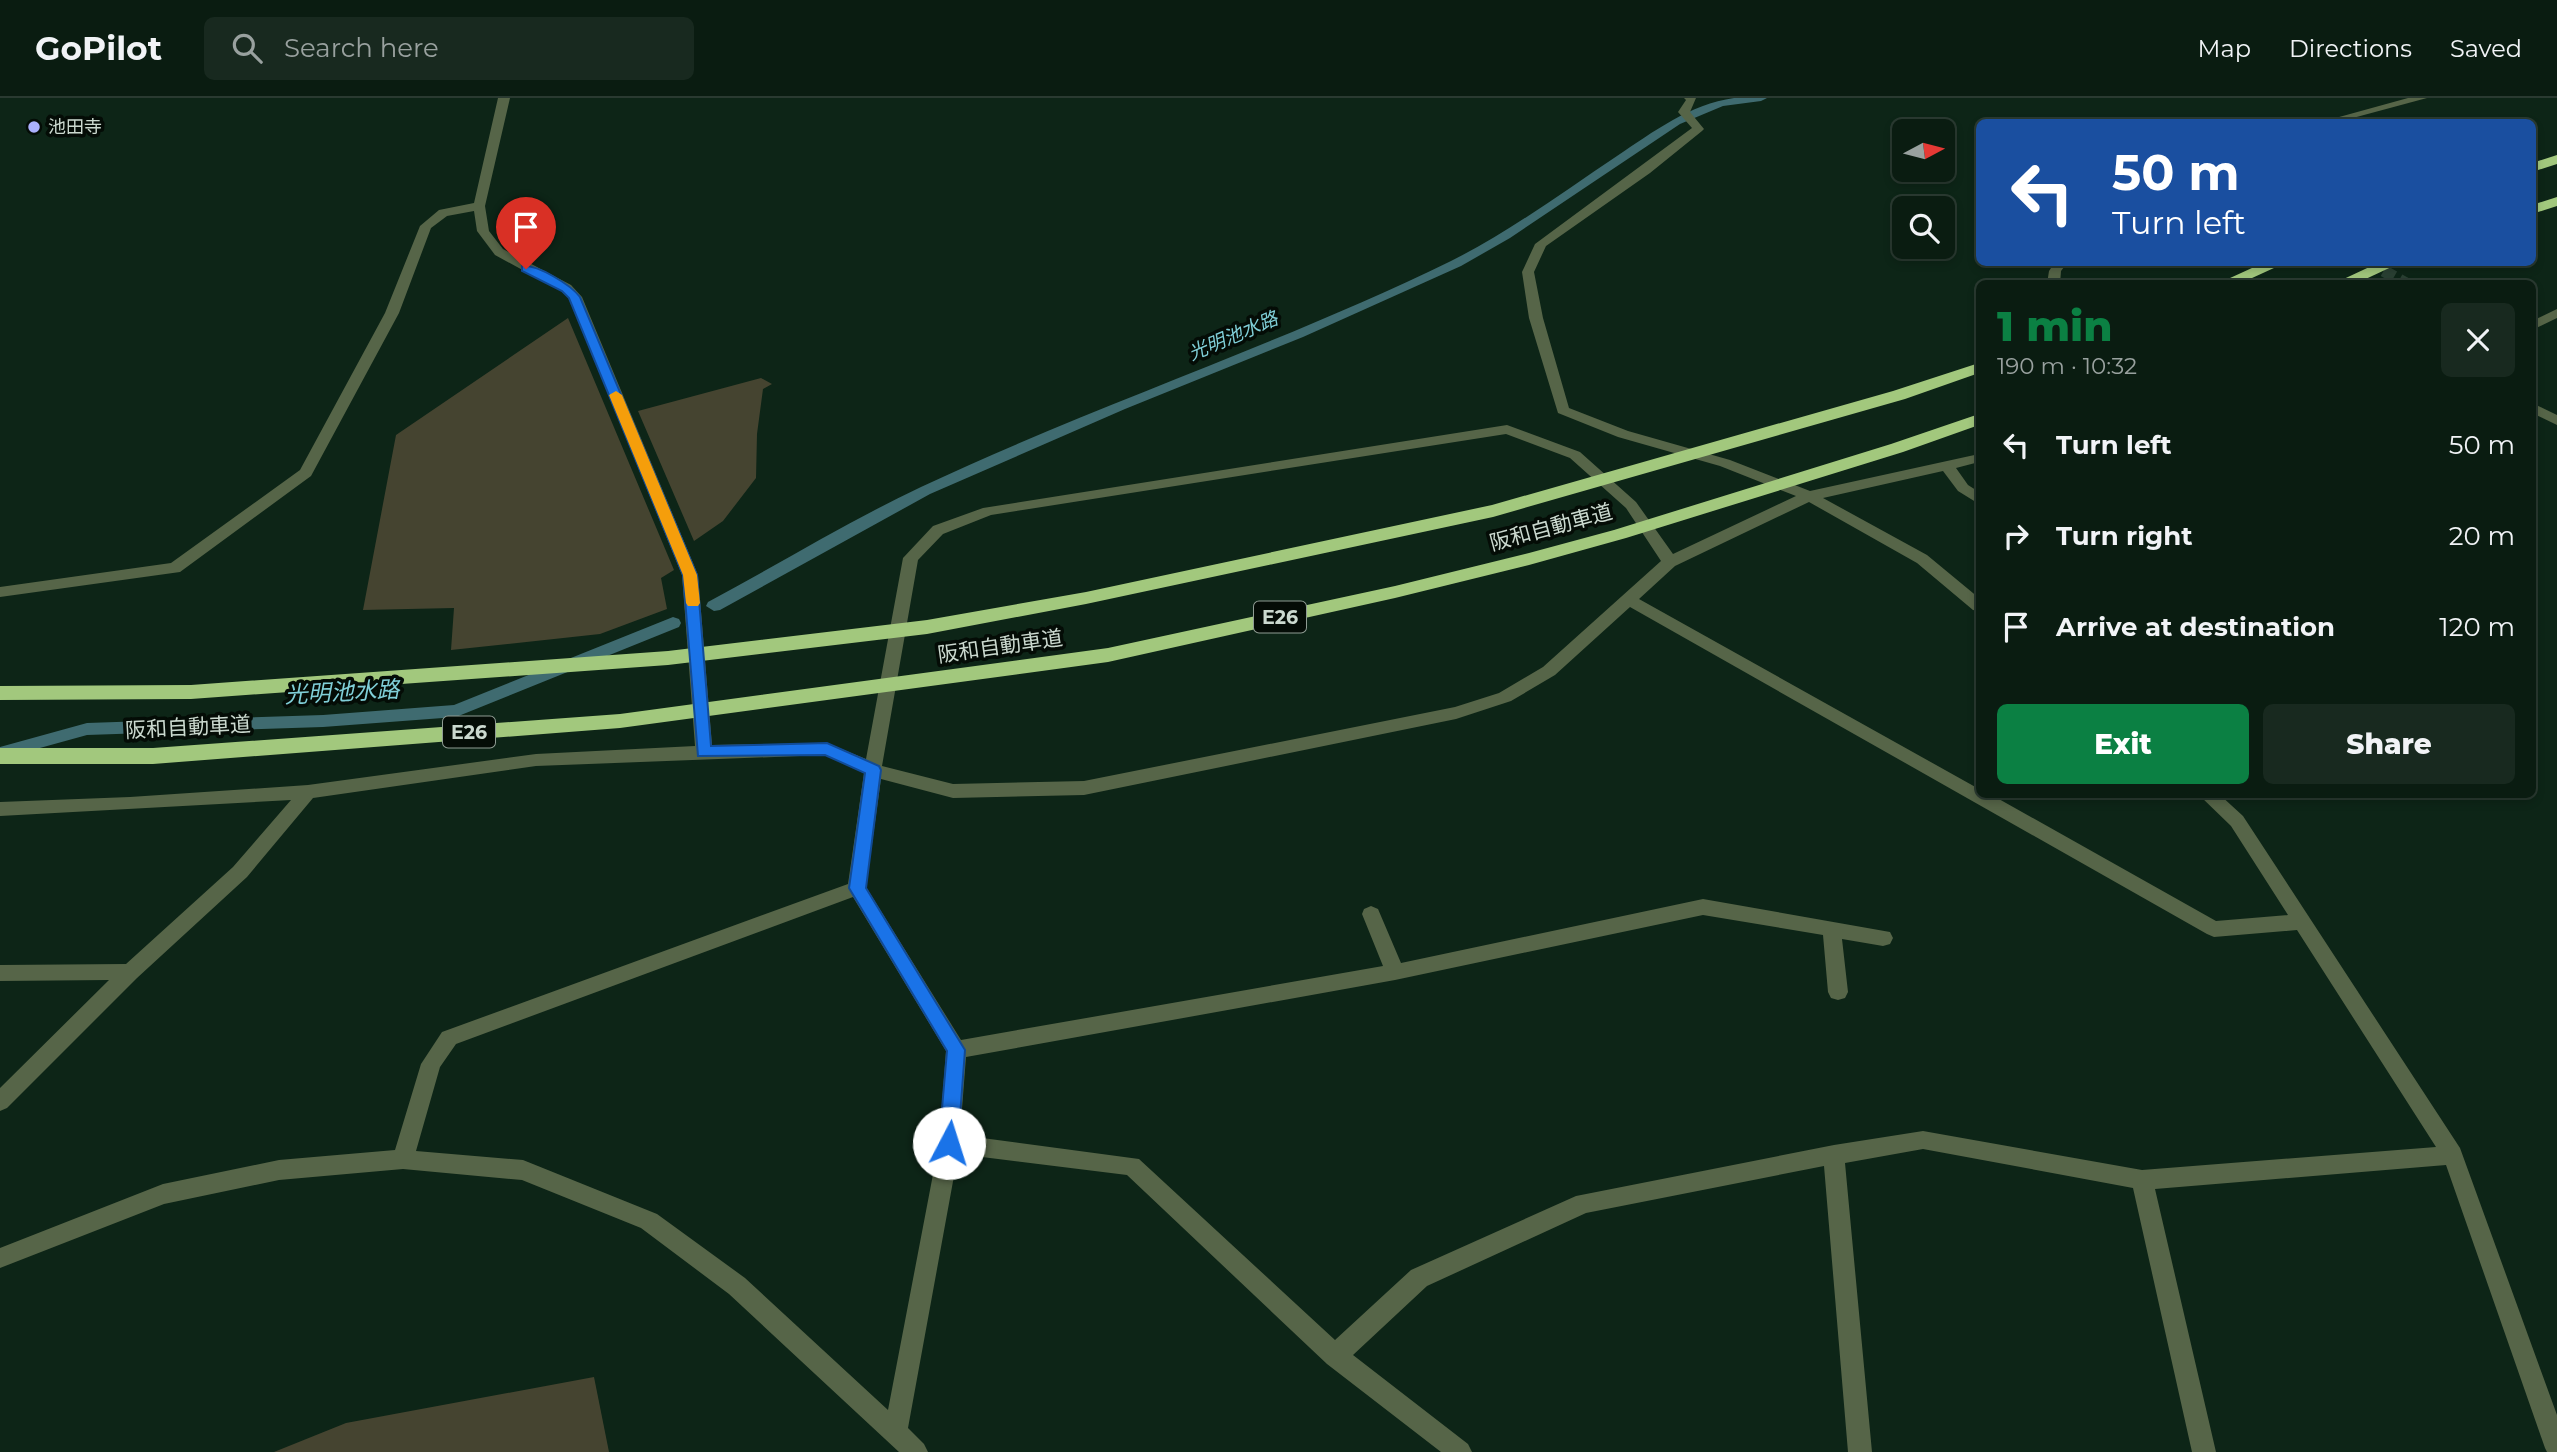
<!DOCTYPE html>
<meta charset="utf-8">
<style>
body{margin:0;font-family:Montserrat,"Noto Sans JP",sans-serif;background:#18291f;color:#f1f3f6;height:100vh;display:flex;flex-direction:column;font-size:26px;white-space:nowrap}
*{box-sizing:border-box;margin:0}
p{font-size:23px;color:#99a19f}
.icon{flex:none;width:38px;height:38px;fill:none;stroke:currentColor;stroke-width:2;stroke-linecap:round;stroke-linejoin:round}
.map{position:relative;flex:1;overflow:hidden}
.details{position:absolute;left:1976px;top:182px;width:560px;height:518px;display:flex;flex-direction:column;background:#0a1c11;border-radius:10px;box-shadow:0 4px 10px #0003,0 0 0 2px #2a3a31}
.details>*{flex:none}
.top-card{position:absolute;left:1976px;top:21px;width:560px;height:147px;border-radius:10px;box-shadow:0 4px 10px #0003,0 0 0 2px #2a3a31;background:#1a4fa0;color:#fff;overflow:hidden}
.needle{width:46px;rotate:83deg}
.controls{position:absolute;left:1892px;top:21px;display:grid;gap:14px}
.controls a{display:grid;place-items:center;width:63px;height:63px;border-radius:10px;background:#0a1c11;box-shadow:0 4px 10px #0003,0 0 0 2px #2a3a31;font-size:35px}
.pin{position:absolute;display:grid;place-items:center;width:60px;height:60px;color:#fff;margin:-72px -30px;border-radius:50% 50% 50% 0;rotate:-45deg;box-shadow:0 0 7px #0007}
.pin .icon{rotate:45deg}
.me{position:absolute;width:77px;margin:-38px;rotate:5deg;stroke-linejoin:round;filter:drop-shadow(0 0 5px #0008)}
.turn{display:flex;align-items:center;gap:24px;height:147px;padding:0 21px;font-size:32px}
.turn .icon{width:91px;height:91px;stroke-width:2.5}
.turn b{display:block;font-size:49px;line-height:60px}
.round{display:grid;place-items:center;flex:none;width:74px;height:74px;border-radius:10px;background:#18291f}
.overview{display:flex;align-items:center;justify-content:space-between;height:119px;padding:0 21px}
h1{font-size:42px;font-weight:800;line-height:52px;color:#0b8043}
.primary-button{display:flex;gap:14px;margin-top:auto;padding:14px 21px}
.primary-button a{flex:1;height:80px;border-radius:10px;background:#0b8043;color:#fff;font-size:28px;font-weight:800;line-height:80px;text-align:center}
.primary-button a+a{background:#18291f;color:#f1f3f6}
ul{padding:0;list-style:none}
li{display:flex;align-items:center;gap:21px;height:91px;padding:0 21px}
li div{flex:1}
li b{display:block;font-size:26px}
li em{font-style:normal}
header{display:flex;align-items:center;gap:42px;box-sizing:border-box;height:98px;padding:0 35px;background:#0a1c11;border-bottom:2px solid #2a3a31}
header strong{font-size:33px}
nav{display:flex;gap:38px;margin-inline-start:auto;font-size:24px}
.search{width:490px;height:63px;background:#18291f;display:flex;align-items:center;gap:18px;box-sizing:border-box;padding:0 24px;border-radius:10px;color:#99a19f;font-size:26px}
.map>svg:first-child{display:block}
</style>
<header>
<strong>GoPilot</strong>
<div class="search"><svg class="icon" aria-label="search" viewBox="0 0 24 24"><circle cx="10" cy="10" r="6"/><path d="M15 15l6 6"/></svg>Search here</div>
<nav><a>Map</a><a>Directions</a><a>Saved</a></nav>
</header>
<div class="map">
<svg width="2557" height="1354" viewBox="0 0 2557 1354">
<rect width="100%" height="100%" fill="#0d2517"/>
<g fill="#454430">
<polygon points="568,220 674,472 661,480 667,511 600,536 451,552 454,510 363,512 396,337"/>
<polygon points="761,280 772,286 763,291 757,336 756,380 723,423 694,443 638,313"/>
<polygon points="594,1279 609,1354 274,1354 346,1325"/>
</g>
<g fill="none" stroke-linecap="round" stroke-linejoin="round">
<g fill="#3f6b70" fill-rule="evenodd">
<path d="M1734,0H1767L1761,3L1723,8L1680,26L1510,140L1461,168L1303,239L1125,311L930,396L720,512L714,513L706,508L708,504C779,466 849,423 921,389C1095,307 1279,247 1451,163C1509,134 1563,94 1617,58C1653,34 1690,6 1734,0Z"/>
<polygon points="673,519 679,521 681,525 679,529 456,619 323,629 87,637 0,661 0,649 87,625 323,617 454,607"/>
</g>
<polyline stroke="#2a4033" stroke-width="12" stroke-dasharray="12 6" stroke-linecap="butt" points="2368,164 2407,186"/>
<g fill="#566548" fill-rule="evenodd">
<path d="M498,0H510L485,108L489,133L503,151L571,187L582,199L698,477L712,647L827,645L866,661L903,460L933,428L983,410L1507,327L1580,354L1636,404L1673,456L1796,398L1720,368L1618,339L1558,315L1529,220L1522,174L1535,146L1692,30L1678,14L1686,2L1684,0H1696L1690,14L1704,31L1702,33L1650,75L1546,148L1534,174L1543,220L1569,310L1628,333L1730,362L1810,393L1979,356V364L1956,370L1968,387L1979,394V406L1958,393L1943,373L1823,400L1927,457L1979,500V513L1973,512L1917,465L1809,404L1675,468L1639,501L1979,691V696H1990L2216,823L2288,817L2231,728L2198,696H2219L2243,718L2460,1050L2557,1317V1354H2547L2545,1350L2446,1067L2155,1091L2216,1354H2192L2133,1090L1923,1051L1845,1065L1872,1354H1848L1824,1068L1586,1115L1427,1188L1353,1257L1468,1346L1472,1354H1441L1327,1266L1127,1077L958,1056L908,1330L924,1346L928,1354H899L729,1196L641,1130L522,1082L403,1071L279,1082L164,1106L0,1170V1150L163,1086L279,1062L395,1052L421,966L442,934L848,786L864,675L825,657L536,668L313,700L247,779L137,880L7,1010L0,1013V990L109,882L0,883V867L126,866L233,769L291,702L0,718V704L130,699L308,687L536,656L695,648L682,477L569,200L561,193L495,157L477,133L474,113L447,118L431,130L399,215L311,378L180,474L0,499V489L171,465L300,372L385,215L420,128L439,112L474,105ZM1506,336L1570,360L1626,410L1661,463L1543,569L1499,595L1455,609L1084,683L953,686L882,668L918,462L943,436L991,417ZM1630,509L2207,836L2214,839L2297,832L2436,1049L2142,1072L1923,1033L1834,1047L1576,1098L1411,1172L1335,1242L1139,1061L960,1037L966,959L1395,882L1703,817L1823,837L1828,894L1831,900L1838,902L1845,900L1848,894L1842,841L1883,848L1890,846L1893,840L1890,834L1703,801L1401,865L1378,811L1371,808L1364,811L1362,816L1383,868L961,942L866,789L881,681L953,700L1084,697L1456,621L1511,603L1555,577ZM853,799L946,953L939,1045L888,1312L745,1180L657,1116L523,1062L416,1053L440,969L456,946Z"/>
<polygon points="2408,0 2427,0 2338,24 2321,24"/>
<polygon points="2055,164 2068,164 2061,173 2060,186 2047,186 2049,173"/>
<polygon points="2557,211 2557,220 2532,232 2532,223"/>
<polygon points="2532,305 2557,317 2557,327 2532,315"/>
</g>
<g fill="#a2c87d" fill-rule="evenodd">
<polygon points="2557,57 2557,66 2532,74 2532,65"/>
<polygon points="2557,99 2557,108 2532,116 2532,107"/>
<polygon points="2265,164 2287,164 2239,186 2217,186"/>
<polygon points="2380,164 2402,164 2355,186 2333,186"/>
<polygon points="1979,265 1979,275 1905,301 1493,419 1086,506 927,536 668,567 191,601 0,602 0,588 191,587 668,553 927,522 1086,494 1492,407 1893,293"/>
<polygon points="1979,316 1979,327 1903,354 1626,440 1529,467 1395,500 1108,564 620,630 153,666 0,666 0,650 153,650 620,616 1108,550 1395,488 1529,455 1614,432 1891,346"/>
</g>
</g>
<path fill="#1a73e8" stroke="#114b97" stroke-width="2" d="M522,168C537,166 571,187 580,199L697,477L711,648L827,645L879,668L881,672L866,790L965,952L958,1045L955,1052L949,1054L942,1052L939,1045L947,953L849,790L865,675L825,657L698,658L683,477L569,200L562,193L522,173Z"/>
<polygon fill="#f59e0b" points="616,293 622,297 697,477 700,505 698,508 688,508 686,505 683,477 609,297"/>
<circle fill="#aab0fc" stroke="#040c06" stroke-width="2.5" cx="34" cy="29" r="7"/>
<g text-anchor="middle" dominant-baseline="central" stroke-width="7" stroke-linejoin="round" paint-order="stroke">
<g font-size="18" fill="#cbd9cf" stroke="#040c06" text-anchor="start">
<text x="48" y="29">池田寺</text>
</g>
<g font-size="19" font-style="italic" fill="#80cfd8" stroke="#040c06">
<text transform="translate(1233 238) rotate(-23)">光明池水路</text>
</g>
<g fill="#040c06" stroke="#8f9c93" stroke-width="2">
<rect x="1254" y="503.5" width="52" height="31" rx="5"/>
<rect x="443" y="618.5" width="52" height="31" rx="5"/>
</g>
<g font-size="19" font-weight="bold" fill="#cbd9cf">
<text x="1280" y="519">E26</text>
<text x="469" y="634">E26</text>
</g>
<g font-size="21" fill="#cbd9cf" stroke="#040c06">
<text transform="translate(1551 429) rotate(-15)">阪和自動車道</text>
<text transform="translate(1000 548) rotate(-8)">阪和自動車道</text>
<text transform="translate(188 629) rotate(-3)">阪和自動車道</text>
</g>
<g font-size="23" font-style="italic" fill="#80cfd8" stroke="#040c06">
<text transform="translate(342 594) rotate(-3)">光明池水路</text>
</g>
</g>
</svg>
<div class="controls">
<a><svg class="needle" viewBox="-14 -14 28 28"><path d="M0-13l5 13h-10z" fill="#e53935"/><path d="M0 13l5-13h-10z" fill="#99a19f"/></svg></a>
<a><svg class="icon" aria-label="search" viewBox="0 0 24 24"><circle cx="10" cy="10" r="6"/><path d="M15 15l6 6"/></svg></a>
</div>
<div class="pin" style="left:526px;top:171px;background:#d93025"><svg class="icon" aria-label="arrive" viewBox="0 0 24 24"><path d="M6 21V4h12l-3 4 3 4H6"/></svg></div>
<svg class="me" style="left:949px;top:1045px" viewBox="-20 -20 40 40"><circle r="19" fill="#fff"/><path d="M0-13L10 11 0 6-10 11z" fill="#1a73e8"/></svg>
<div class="top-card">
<div class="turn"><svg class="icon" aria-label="left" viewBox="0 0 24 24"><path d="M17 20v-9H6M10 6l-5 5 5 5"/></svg><div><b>50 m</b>Turn left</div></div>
</div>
<section class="details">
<div class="overview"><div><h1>1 min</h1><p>190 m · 10:32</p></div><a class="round"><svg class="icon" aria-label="close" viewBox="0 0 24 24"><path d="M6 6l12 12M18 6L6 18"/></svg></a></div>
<ul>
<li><svg class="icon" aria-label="left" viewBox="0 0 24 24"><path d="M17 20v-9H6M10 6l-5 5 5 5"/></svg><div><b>Turn left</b></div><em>50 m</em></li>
<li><svg class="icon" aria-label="right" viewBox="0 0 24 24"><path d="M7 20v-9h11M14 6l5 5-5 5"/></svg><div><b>Turn right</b></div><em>20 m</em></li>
<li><svg class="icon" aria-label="arrive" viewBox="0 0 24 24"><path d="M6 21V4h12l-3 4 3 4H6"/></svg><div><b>Arrive at destination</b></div><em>120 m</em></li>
</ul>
<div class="primary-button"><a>Exit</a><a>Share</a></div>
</section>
</div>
